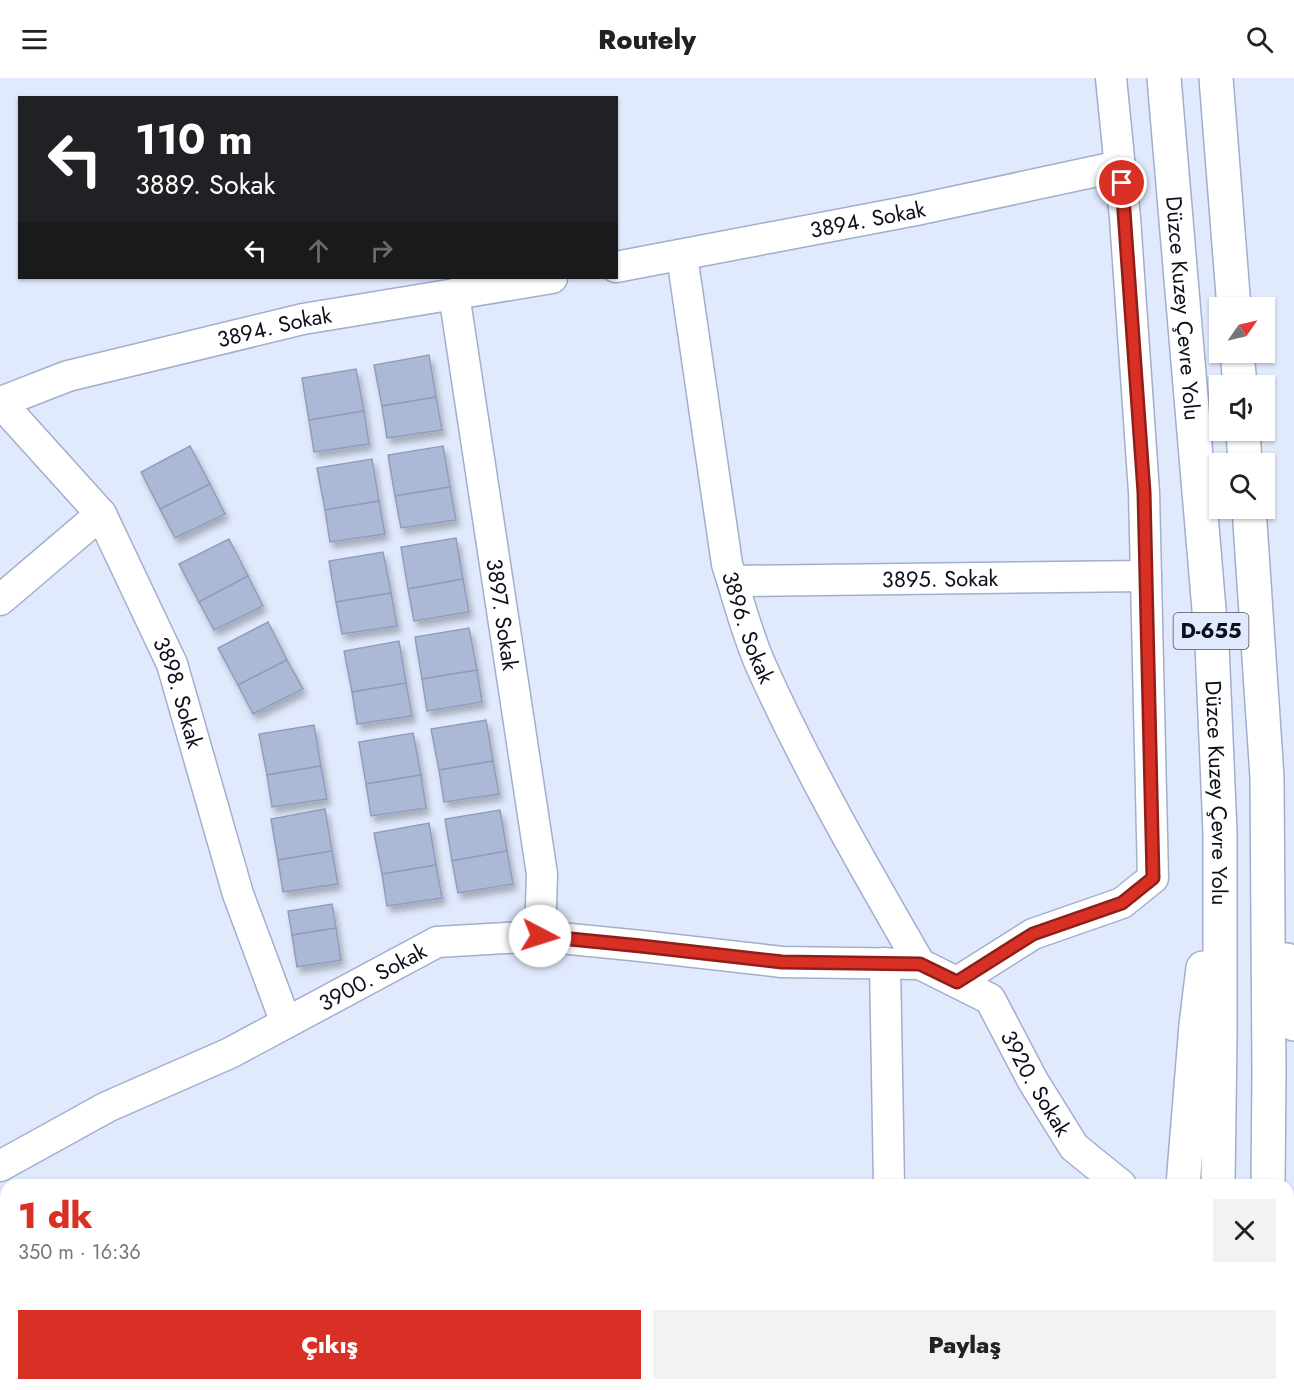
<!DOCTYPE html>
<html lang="tr">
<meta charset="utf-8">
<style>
body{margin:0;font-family:Jost,sans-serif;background:#f2f2f2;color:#222;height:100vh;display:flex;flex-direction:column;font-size:22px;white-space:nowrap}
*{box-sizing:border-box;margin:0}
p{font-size:20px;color:#767676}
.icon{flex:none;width:33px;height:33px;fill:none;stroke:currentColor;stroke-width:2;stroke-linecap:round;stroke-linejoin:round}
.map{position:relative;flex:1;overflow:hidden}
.drawer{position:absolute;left:0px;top:1101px;width:1294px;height:212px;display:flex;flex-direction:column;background:#fff;border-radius:18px 18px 0 0;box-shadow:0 2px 4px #0004}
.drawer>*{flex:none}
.top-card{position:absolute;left:18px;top:18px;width:600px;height:183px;border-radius:0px;box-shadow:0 2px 4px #0004;background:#202124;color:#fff;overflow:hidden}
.needle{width:39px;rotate:56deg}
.buttons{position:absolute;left:1209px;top:219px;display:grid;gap:12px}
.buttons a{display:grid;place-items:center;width:66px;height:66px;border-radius:0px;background:#fff;box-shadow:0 2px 4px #0004;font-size:30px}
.pin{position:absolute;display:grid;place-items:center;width:51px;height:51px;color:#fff;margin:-26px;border:3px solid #fff;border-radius:50%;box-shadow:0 2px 6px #0007}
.me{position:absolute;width:66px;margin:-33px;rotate:95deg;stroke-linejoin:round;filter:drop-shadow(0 0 4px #0008)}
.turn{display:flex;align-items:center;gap:21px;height:126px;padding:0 18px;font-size:27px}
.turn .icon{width:78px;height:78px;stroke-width:2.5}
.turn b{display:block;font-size:42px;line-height:51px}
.lanes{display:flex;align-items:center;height:57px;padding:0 18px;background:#0003;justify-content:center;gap:30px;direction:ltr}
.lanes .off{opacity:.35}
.round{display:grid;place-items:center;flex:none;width:63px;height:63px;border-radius:0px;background:#f2f2f2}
.head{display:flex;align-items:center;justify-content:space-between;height:102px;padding:0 18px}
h1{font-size:36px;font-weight:800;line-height:45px;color:#d93025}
.button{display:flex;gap:12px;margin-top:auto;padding:12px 18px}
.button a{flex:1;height:69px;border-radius:0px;background:#d93025;color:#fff;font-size:24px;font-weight:800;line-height:69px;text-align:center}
.button a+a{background:#f2f2f2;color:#222}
header{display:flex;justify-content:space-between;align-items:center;height:78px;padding:0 18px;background:#fff;font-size:27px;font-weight:800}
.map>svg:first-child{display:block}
</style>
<header><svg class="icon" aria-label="menu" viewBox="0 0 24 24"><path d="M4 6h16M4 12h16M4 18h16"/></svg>Routely<svg class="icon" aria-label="search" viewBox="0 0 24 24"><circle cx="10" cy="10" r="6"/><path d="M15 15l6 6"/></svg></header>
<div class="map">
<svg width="1294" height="1312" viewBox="0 0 1294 1312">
<defs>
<filter id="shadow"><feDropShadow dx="3.5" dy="6" stdDeviation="3" flood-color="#0004"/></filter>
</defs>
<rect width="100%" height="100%" fill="#e1eafd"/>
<g fill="#abb8d6" stroke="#909dba" stroke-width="1.5" filter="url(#shadow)">
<polygon points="429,277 436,319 382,328 374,287"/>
<polygon points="356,291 364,333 309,342 302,300"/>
<polygon points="436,319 442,352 387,360 382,328"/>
<polygon points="364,333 369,366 314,374 309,342"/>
<polygon points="190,368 210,406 160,431 141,394"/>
<polygon points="443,368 450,409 395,418 388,377"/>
<polygon points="372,381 379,423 325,432 317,390"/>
<polygon points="210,406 225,436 175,460 160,431"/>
<polygon points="450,409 456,442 401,450 395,418"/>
<polygon points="379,423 385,456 330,464 325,432"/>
<polygon points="456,460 463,501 408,511 401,469"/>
<polygon points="229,461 248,498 199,524 179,486"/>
<polygon points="383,474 391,515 336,524 329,483"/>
<polygon points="248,498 263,528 214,552 199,524"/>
<polygon points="463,501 469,534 414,543 408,511"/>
<polygon points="391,515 397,548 342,556 336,524"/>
<polygon points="268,544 287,582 238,607 218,570"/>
<polygon points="469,550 477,592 422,601 415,559"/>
<polygon points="399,563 406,605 352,614 344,573"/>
<polygon points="287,582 303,611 253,636 238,607"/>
<polygon points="477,592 482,624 427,633 422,601"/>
<polygon points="406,605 412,638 357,646 352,614"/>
<polygon points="486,642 493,683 439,692 431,651"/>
<polygon points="314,647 321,688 267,697 259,656"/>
<polygon points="413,655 421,697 366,706 359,664"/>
<polygon points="493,683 499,716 444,724 439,692"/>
<polygon points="321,688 327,721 272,729 267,697"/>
<polygon points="421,697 426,730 371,738 366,706"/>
<polygon points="325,731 332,773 278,782 271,741"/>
<polygon points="500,732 507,773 452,783 445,741"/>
<polygon points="429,745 436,787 382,796 374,755"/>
<polygon points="332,773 338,806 283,814 278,782"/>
<polygon points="507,773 513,806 458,815 452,783"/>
<polygon points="436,787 442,820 387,828 382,796"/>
<polygon points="332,826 336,850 292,857 288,833"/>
<polygon points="336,850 341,882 297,889 292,857"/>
</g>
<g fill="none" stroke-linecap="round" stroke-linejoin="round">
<g stroke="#a1aecd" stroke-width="33">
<g id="street">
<path id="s1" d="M682,178L727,486C738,520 747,557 762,590C808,692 864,789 920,886"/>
<path id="s2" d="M616,189L916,132L1120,88"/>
<path id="s3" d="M454,216L542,796L540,858"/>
<path id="s4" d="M0,324L101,436L172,586L238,816L286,945"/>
<path id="s5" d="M1,324L68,298L303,241L552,200"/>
<path id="s6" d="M733,503L1146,498"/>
<polyline points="0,522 101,436"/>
<polyline points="885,885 889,1107"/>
<polyline points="957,904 1033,856 1122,825 1153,800 1144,414 1125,140 1111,0"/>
<path id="s7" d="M0,1088L107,1029L230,975L437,864L540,858L641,868L782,884L920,886L990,921L1033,1003L1074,1069L1121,1107"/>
<polyline points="971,1312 985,1306"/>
<polyline points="1077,1312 1078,1306"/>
</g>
</g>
<g stroke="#a1aecd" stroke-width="36">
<g id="highway">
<path id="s8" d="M1164,0L1212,567L1220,754V957L1218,1107"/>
<polyline points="1216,0 1234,230"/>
<polyline points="1237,274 1240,308"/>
<polyline points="1243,352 1245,386"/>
<polyline points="1249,430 1267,699 1269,994 1268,1107"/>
<polyline points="1287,882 1294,946"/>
<polyline points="1183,1107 1196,947 1203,890"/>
<polyline points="1167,1312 1168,1306"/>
<polyline points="1214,1312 1214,1306"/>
<polyline points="1265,1312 1266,1306"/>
</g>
</g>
<use href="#street" stroke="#fff" stroke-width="30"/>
<use href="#highway" stroke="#fff" stroke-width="33"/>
</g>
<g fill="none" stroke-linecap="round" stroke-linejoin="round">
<g stroke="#8d1f18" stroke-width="15">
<polyline id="route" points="540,858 641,868 782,884 920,886 957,904 1033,856 1122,825 1153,800 1144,414 1122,105"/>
</g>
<use href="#route" stroke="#d93025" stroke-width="10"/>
</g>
<g text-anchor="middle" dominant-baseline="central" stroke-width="4.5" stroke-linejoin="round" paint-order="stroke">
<rect fill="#e1eafd" stroke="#4c515e" stroke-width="1.5" x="1173.5" y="535" width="75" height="36" rx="4.5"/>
<g font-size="21" font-weight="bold" fill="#0c101a">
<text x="1211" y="553">D-655</text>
</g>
<g font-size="22" fill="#0c101a" stroke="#e1eafd">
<text stroke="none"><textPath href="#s2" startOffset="256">3894. Sokak</textPath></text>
<text stroke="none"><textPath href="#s8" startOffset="231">Düzce Kuzey Çevre Yolu</textPath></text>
<text stroke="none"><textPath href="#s5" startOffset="284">3894. Sokak</textPath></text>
<text stroke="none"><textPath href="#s6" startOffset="207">3895. Sokak</textPath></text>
<text stroke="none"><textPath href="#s3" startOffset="324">3897. Sokak</textPath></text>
<text stroke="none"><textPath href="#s1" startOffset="378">3896. Sokak</textPath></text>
<text stroke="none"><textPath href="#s4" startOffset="346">3898. Sokak</textPath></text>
<text stroke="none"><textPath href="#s8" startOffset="717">Düzce Kuzey Çevre Yolu</textPath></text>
<text stroke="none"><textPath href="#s7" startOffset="418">3900. Sokak</textPath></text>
<text stroke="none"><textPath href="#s7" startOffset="1150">3920. Sokak</textPath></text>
</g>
</g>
</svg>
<div class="buttons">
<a><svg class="needle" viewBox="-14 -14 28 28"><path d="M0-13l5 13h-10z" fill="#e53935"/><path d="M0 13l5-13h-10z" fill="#767676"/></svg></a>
<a><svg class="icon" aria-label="sound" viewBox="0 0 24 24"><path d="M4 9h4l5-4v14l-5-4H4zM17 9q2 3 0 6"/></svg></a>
<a><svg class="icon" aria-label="search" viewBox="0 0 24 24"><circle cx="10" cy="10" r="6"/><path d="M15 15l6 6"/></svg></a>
</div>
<div class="pin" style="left:1122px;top:105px;background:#d93025"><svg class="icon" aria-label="arrive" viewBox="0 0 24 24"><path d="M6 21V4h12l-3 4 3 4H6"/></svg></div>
<svg class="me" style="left:540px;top:858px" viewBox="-20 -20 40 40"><circle r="19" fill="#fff"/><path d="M0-13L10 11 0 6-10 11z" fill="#d93025"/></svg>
<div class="top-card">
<div class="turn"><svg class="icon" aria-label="left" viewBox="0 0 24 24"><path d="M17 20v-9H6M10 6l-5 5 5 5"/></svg><div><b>110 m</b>3889. Sokak</div></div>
<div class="lanes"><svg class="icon" aria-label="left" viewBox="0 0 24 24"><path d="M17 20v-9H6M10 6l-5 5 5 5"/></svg><svg class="icon off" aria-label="ahead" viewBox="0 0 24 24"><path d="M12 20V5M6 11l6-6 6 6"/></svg><svg class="icon off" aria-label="right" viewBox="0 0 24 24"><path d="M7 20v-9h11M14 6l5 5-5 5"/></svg></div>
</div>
<section class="drawer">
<div class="head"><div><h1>1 dk</h1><p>350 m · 16:36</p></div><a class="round"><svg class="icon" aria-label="close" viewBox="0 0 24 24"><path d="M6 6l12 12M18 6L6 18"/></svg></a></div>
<div class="button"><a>Çıkış</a><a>Paylaş</a></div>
</section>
</div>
